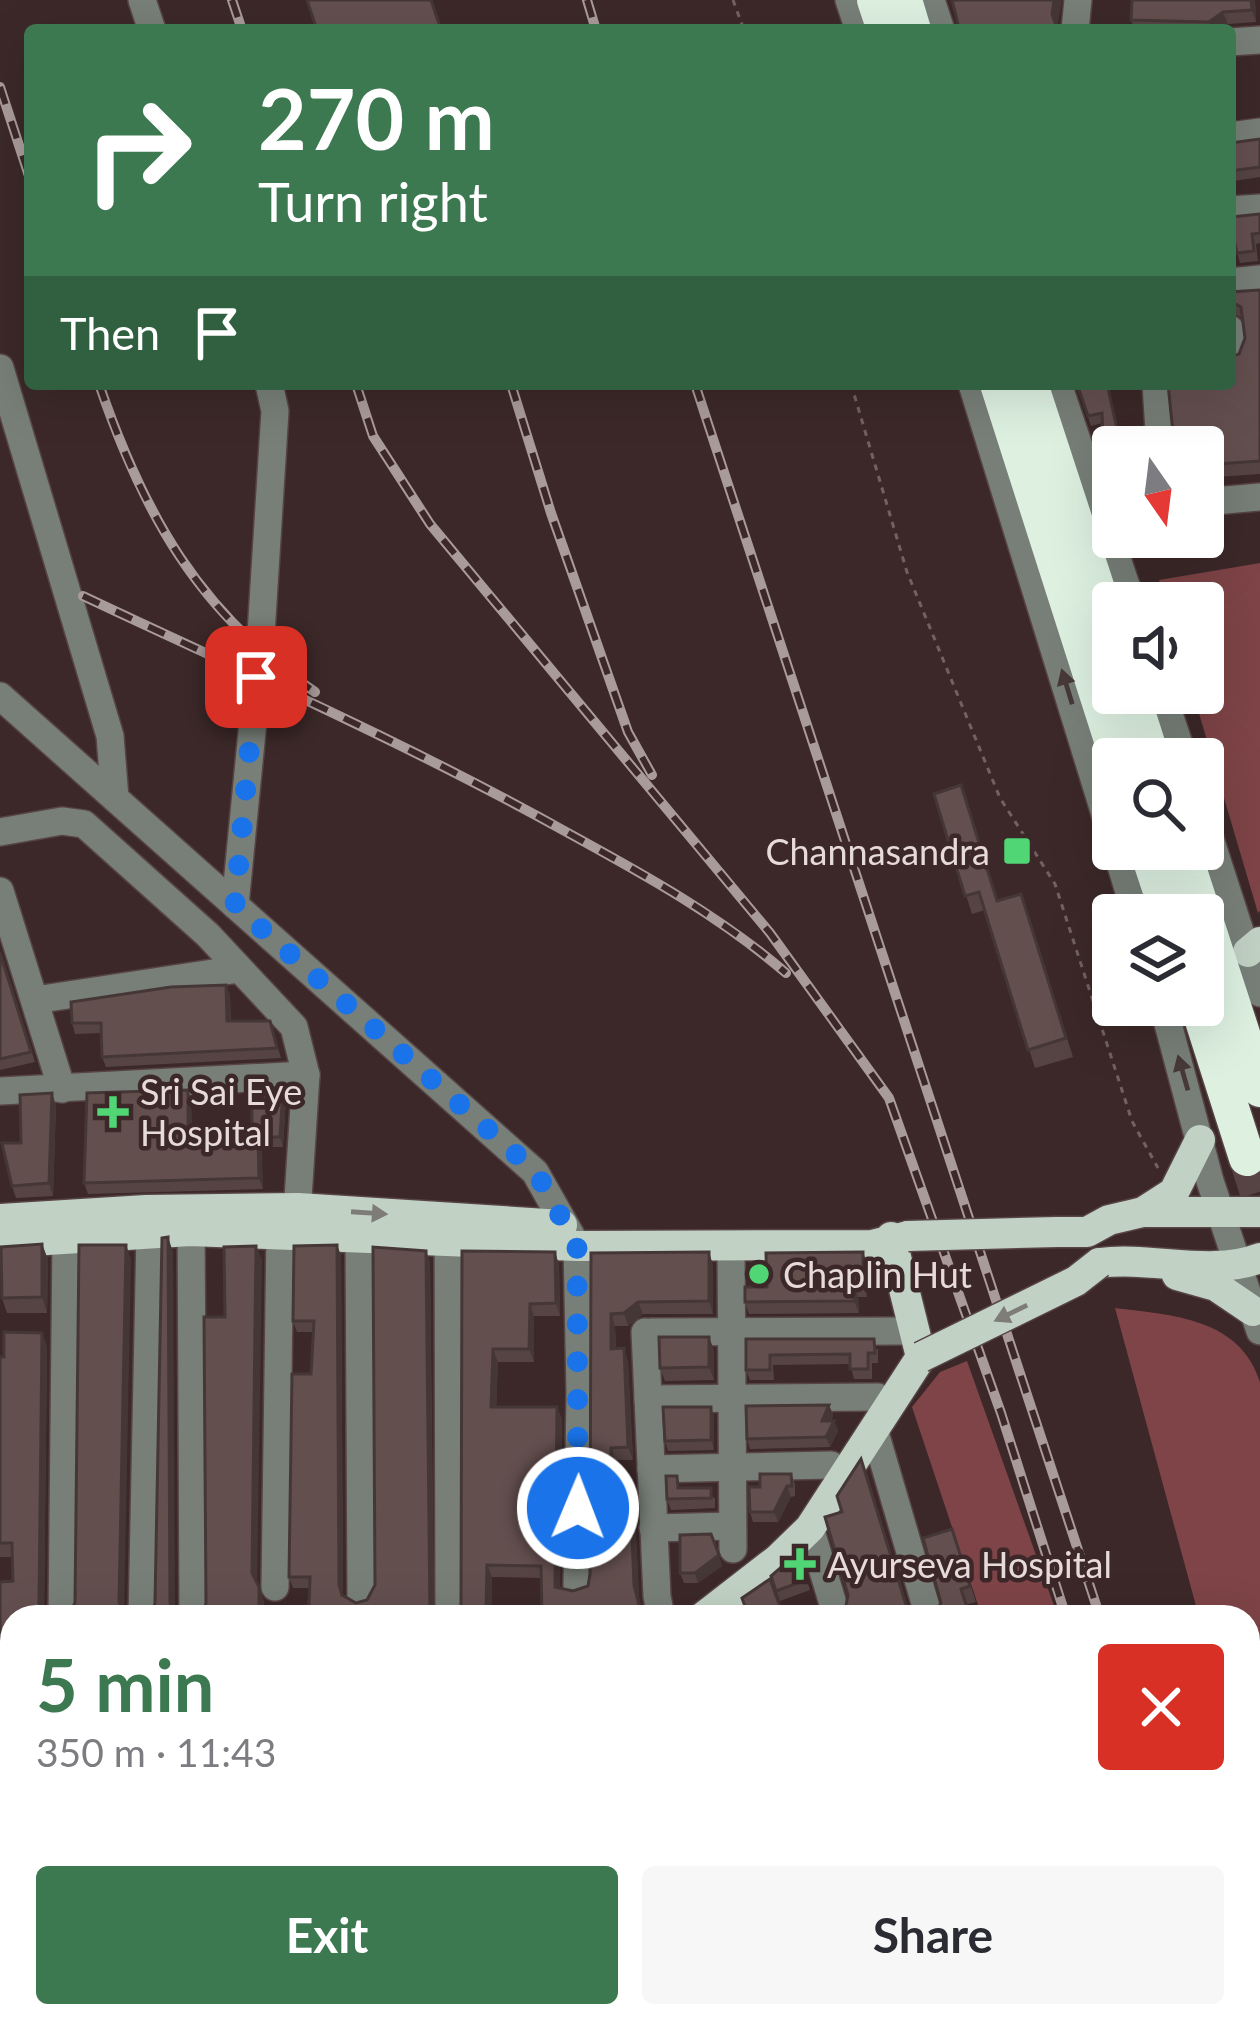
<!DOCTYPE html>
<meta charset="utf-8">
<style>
body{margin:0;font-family:Lato,sans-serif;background:#f7f7f7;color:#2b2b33;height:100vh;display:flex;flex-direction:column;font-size:45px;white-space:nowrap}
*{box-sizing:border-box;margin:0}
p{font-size:39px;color:#7c7c81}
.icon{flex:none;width:66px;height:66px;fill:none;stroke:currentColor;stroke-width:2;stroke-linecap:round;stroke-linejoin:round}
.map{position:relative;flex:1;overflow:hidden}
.sheet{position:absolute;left:0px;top:1605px;width:1260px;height:423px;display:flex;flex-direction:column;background:#fff;border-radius:36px 36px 0 0;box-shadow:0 12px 48px #0002}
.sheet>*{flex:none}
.top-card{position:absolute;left:24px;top:24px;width:1212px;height:366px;border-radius:12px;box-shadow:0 12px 48px #0002;background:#3c7850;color:#fff;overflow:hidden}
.needle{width:78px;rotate:166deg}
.fabs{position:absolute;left:1092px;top:426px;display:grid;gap:24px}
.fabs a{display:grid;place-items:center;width:132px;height:132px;border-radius:12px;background:#fff;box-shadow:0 12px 48px #0002;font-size:60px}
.pin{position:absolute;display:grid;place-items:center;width:102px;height:102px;color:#fff;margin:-51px;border-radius:24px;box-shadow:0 6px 18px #0006}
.me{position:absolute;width:132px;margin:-66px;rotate:1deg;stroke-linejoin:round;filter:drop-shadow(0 0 9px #0008)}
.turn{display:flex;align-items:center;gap:42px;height:252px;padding:0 36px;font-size:54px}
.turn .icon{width:156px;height:156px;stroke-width:2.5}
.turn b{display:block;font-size:84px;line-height:102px}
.then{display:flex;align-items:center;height:114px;padding:0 36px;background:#0003;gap:24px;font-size:45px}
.round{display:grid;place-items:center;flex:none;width:126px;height:126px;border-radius:12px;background:#f7f7f7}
.headline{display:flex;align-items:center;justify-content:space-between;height:204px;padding:0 36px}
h1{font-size:72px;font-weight:700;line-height:90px;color:#3c7850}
.button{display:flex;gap:24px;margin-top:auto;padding:24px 36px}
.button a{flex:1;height:138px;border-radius:12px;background:#3c7850;color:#fff;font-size:48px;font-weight:700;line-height:138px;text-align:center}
.button a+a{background:#f7f7f7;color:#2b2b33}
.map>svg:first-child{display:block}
</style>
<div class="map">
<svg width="1260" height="2027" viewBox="0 0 1260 2027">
<rect width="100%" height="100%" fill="#3c2829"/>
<g fill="#7e4447">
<polygon points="1260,563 1260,911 1258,913 1193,693 1203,693 1203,603 1166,603 1159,580"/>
<path d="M1115,1308C1172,1315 1240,1318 1260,1382V1871L1248,1819V1617H1199Z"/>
<polygon points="967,1361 1058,1617 982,1617 912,1407 940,1372"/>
<polygon points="1134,2016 1200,2016 1203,2027 1141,2027"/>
</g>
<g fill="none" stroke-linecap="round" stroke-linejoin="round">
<polyline stroke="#564344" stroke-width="36" stroke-dasharray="36 18" stroke-linecap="butt" points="1247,1158 1260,1199"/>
<g stroke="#574445" stroke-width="30">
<g id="minor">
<polyline points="142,0 152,30"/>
<polyline points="849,0 859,30"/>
<polyline points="931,0 941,30"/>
<polyline points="1075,30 1078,0"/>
<polyline points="1230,42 1260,40"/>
<polyline points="1230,136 1260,132"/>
<polyline points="1230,210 1260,208"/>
<polyline points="1230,282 1260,279"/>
<polyline points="1230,329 1232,352"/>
<polyline points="0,368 110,736 115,798"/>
<polyline points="972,384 1113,840"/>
<polyline points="1058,384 1132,603"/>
<polyline points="1156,384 1160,447"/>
<polyline points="1203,502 1260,497"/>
<polyline points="1162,693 1184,759"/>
<polyline points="0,696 535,1172 577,1246 580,1392 577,1586"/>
<polyline points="1203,817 1260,993"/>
<polyline points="0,832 62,821 84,824 208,935 294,1027 306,1075 296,1229"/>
<polyline points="1116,849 1136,915"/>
<polyline points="0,891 62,1089"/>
<polyline points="235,905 260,650 275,411 269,384"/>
<polyline points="35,1000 239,969"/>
<polyline points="1163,1005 1210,1181 1260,1331"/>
<polyline points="0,1091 306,1075"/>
<polyline points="191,1213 193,1617"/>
<polyline points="448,1219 449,1617"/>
<polyline points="359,1238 361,1596"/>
<polyline points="731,1246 733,1549"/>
<polyline points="645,1332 657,1596 661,1617"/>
<polyline points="651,1332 906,1331"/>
<polyline points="648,1399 878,1397"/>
<polyline points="874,1429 929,1617"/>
<polyline points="651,1469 831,1465"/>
<polyline points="653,1528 732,1526"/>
<polyline points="810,1528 837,1617"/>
<polyline points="275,1587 280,1232"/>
<polyline points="62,1617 66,1238"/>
<polyline points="142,1617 150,1233"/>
<polyline points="0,1884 12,1882"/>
<polyline points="0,1915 6,2027"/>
<polyline points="142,2016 145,2027"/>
<polyline points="256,2016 259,2027"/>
<polyline points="387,2016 395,2016"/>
<polyline points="519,2016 520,2027"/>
<polyline points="916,2016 928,2027"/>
<polyline points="850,2027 855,2016"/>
</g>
</g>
<g stroke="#574445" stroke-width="33">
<g id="major">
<polyline points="1248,952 1260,942"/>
<polyline points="1143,1212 1174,1192 1200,1140"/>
<polyline points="0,1219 146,1210 298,1208 562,1225"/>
<polyline points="1057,1232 1087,1232 1109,1220 1143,1212 1260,1212"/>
<polyline points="0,1243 190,1231 577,1246 872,1245 908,1236"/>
<path d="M1099,1263C1152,1256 1210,1277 1260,1258"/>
<polyline points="1177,1275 1216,1286 1253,1311"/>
<polyline points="703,1617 778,1559 810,1528 921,1357 891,1237"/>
<polyline points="331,2027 344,2016"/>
</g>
</g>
<g stroke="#574445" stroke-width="39">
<g id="highway">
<polyline points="875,0 885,30"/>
<polyline points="904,0 913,30"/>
<polyline points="998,384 1118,759"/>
<polyline points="1030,384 1113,638"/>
<polyline points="1131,693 1152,759"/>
<polyline points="1147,849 1169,915"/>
<polyline points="1182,849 1260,1089"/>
<polyline points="1198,1005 1247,1158"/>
</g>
</g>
<g stroke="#736162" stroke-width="3" stroke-dasharray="6 6" stroke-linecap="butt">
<polyline points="733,0 744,30"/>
<polyline points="851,384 907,572 1000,798 1055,884 1132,1121 1158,1168"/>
</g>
<use href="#minor" stroke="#787f79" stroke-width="27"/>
<use href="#major" stroke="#c1d1c3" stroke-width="30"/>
<use href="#highway" stroke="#def1e1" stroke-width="36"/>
<g stroke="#aa9b9b" stroke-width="10">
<g id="rail">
<polyline points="232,0 242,30"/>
<polyline points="587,0 596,30"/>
<polyline points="0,87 30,179"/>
<path d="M99,384C144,515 199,613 315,692"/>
<polyline points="356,384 373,436 430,524 770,933 889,1098 1001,1413 1066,1617"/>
<polyline points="511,384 551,513 628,732 652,775"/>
<polyline points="695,384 1100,1617"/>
<path d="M83,596C247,673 412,746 570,834C645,875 721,917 786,973"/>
<polyline points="1212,2016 1215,2027"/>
<polyline points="1244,2016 1248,2027"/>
</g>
</g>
<use href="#rail" stroke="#3c2829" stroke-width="6" stroke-dasharray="18" stroke-linecap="butt"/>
<g stroke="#574445" stroke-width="33" stroke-linecap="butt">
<g id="major-bridge">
<polyline points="908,1236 1057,1232"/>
<polyline points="921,1357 1076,1281 1099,1263"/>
</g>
</g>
<use href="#major-bridge" stroke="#c1d1c3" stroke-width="30"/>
</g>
<g fill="#564444">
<polygon points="952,0 1057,28 1058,30 959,30"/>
<polygon points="1255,0 1256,22 1228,24 1220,30 1135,30 1131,20"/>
<polygon points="1260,139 1260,177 1234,181 1235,186 1230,187 1230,143"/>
<polygon points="1260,214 1260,243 1256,244 1258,261 1240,263 1235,245 1230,246 1230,217"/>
<polygon points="1260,290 1260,474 1203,478 1203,447 1189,445 1178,446 1173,433 1239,354 1245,338 1242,318 1230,311 1230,292"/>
<polygon points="1077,384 1108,384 1118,429 1138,427 1143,447 1113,447 1102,423 1091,426"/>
<polygon points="1114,384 1139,384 1138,386 1116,388"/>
<polygon points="1135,537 1174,537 1176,555 1140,558"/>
<polygon points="934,794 998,901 1021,894 1073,1057 1035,1068 985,910 972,914"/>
<polygon points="0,951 35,1062 0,1070"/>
<polygon points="226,985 230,996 231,1021 270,1021 281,1058 106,1067 102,1057 101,1033 75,1034 72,1023"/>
<polygon points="283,1088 286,1098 283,1147 261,1147 263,1189 88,1194 84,1183 188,1090 191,1101 192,1141 254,1140 252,1137"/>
<polygon points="52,1093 56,1106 53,1196 16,1198 12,1186"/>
<polygon points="42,1244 48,1260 47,1313 7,1313 2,1298"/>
<polygon points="337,1245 341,1256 343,1595 356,1603 367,1600 375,1585 430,1262 434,1617 306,1617 309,1588 293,1588 289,1577 311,1374 314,1332 297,1332 293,1321"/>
<polygon points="462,1251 555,1252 559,1265 560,1316 534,1316 534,1362 498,1362 496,1407 557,1407 562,1420 560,1588 573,1591 588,1586 590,1574 591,1253 713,1265 713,1314 643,1314 628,1326 615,1326 616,1349 628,1361 633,1460 615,1460 616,1485 630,1485 634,1497 639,1597 643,1617 542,1617 541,1578 492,1577 491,1617 464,1617 461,1609"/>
<polygon points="863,1252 867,1265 867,1297 858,1297 859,1313 749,1314 745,1302"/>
<polygon points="42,1333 47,1347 44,1611 12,1617 12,1794 8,1782 7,1724 2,1704 0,1705 0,1582 13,1581 12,1557 0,1557 0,1357 4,1357"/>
<polygon points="746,1339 878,1349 878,1363 872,1363 872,1379 854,1379 850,1364 773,1365 774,1380 750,1380 746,1370"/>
<polygon points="714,1350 714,1380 665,1381 660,1368"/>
<polygon points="829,1405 833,1415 831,1421 834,1421 838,1431 830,1447 750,1449 747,1439"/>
<polygon points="714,1416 714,1450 668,1451 665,1441"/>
<polygon points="791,1474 795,1484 795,1496 791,1497 778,1522 753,1522 750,1512 760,1487"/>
<polygon points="681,1488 715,1498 715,1508 671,1510 667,1499"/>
<polygon points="952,1529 976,1602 935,1613 941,1603"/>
<polygon points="711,1534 722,1566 698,1583 684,1583 680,1573"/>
<polygon points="798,1553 810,1590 780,1601 771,1576"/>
<polygon points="532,2016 674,2016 675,2024 655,2027 526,2027"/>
<polygon points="714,2016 783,2016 784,2027 740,2016 715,2019"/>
<polygon points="943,2016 1016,2016 1027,2027 954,2027"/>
</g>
<g fill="#463737">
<polygon points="1054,0 1062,0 1057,28 1052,14"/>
<polygon points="1251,0 1255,0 1256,22 1252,10"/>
<polygon points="1223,12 1228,24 1220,30 1212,30 1209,22"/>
<polygon points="226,985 230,996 231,1031 227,1021"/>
<polygon points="283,1088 286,1098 283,1147 280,1137"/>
<polygon points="188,1090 191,1101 192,1152 188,1141"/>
<polygon points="52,1093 56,1106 53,1196 49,1183"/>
<polygon points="258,1140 262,1151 263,1189 259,1178"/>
<polygon points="168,1237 173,1252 175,1617 170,1603"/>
<polygon points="42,1244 48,1260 47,1313 42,1297"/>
<polygon points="126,1245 131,1259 124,1617 119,1602"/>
<polygon points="337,1245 341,1256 343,1596 339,1585"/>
<polygon points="256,1246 262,1260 257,1587 252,1573"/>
<polygon points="426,1251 430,1262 434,1617 430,1617"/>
<polygon points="555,1252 559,1265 560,1316 556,1303"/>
<polygon points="709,1252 713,1265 713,1314 709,1301"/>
<polygon points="863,1252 867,1265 867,1297 863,1285"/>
<polygon points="854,1285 858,1297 859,1313 854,1301"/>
<polygon points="638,1302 643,1314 628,1326 624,1313"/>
<polygon points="530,1304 534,1316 534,1362 529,1349"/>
<polygon points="611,1314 615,1326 616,1361 611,1349"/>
<polygon points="42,1333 47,1347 44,1617 39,1603"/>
<polygon points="709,1337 714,1350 714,1380 709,1367"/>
<polygon points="624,1348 628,1361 633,1460 628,1447"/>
<polygon points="493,1349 498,1362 496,1419 491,1407"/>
<polygon points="829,1405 833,1415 826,1431 822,1421"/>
<polygon points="557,1407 562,1420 560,1599 555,1587"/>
<polygon points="711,1407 714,1416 714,1450 711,1440"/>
<polygon points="834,1421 838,1431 830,1447 826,1437"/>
<polygon points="611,1448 615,1460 616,1498 611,1485"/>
<polygon points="630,1485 634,1497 639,1597 643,1617 641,1613 634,1585"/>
<polygon points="787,1486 791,1497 778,1522 774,1512"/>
<polygon points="719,1555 722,1566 698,1583 695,1573"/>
<polygon points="487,1565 492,1577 491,1617 489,1617 486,1610"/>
<polygon points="259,1587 264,1601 264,1617 259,1617"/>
</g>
<g fill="#644f4f" stroke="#463737" stroke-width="3">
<polygon points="307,0 431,0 441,30 317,30"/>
<polygon points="952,0 1054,0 1052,14 1057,28 1020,26 1020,30 959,28"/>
<polygon points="1132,0 1251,0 1252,10 1223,12 1209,22 1131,20"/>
<polygon points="1260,139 1260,167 1230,171 1230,176 1230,143"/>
<polygon points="1260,214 1260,233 1252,234 1254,251 1237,253 1233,235 1230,235 1230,217"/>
<polygon points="1260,290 1260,461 1203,465 1203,447 1189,447 1187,432 1173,433 1168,384 1230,384 1230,357 1239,354 1245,338 1241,307 1230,301 1230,292"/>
<polygon points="1077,384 1107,384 1117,429 1138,427 1142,447 1113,447 1113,481 1104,456 1102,413 1088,416"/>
<polygon points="1135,537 1172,537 1172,545 1136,548"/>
<polygon points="961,785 997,901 1021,894 1066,1038 1028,1050 979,892 965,896 934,794"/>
<polygon points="0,953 31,1052 0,1059"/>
<polygon points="226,985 227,1021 270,1021 277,1048 102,1057 101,1023 72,1023 71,1002 171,987"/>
<polygon points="252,1088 283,1088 280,1137 252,1137"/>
<polygon points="188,1090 188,1141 258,1140 259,1178 84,1183 87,1093"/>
<polygon points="52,1093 49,1183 12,1186 2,1143 21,1143 20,1095"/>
<polygon points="168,1237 170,1603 179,1617 144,1617 152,1613 155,1603 162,1238"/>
<polygon points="42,1244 42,1297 2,1298 1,1247"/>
<polygon points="79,1245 126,1245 119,1602 126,1617 67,1617 75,1603"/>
<polygon points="337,1245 339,1585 342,1595 356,1603 367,1600 375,1585 373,1247 426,1251 430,1617 306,1617 305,1606 309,1606 310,1577 289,1577 292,1374 311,1374 314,1321 293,1321 294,1246"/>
<polygon points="256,1246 252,1573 259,1587 259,1617 195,1617 203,1613 206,1603 204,1317 225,1317 224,1247"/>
<polygon points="462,1251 555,1252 556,1303 530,1304 529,1349 493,1349 491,1407 557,1407 555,1587 573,1591 588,1586 590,1574 591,1253 709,1252 709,1301 638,1302 624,1313 611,1314 611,1349 624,1348 628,1447 611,1448 611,1485 630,1485 634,1585 641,1613 607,1613 607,1617 542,1617 541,1566 487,1565 486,1610 461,1609"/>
<polygon points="863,1252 863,1285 854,1285 854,1301 745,1302 745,1287 767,1287 766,1253"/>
<polygon points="4,1332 42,1333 39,1603 48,1617 12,1617 12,1782 8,1782 7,1714 3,1714 0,1690 0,1582 13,1581 12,1543 0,1543 0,1357 4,1357"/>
<polygon points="659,1337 709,1337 709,1367 660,1368"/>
<polygon points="746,1339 874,1339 875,1353 868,1353 868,1369 850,1369 850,1354 770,1355 770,1370 746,1370"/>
<polygon points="829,1405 822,1421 834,1421 826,1437 747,1439 746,1406"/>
<polygon points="663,1407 711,1407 711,1440 665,1441"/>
<polygon points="861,1459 906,1605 917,1617 842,1617 844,1616 848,1595 825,1517 842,1512 837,1496"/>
<polygon points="760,1474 791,1474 792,1486 787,1486 774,1512 750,1512 749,1487 760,1487"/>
<polygon points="666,1476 677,1476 678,1488 711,1488 711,1498 667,1499"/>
<polygon points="952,1529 970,1586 961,1589 970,1617 919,1617 935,1613 941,1603 923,1538"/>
<polygon points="711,1534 719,1555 695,1573 680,1573 680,1535"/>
<polygon points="798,1553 806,1580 776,1591 771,1576"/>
<polygon points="770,1579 783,1615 749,1617 742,1598"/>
<polygon points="401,2016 499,2016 500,2023 505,2027 347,2027 376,2019 391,2021"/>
<polygon points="532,2016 651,2016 651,2027 554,2027 554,2025 526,2027"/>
<polygon points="740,2016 780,2016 781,2027 742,2027"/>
<polygon points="954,2016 1016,2016 1027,2027 965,2027"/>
<polygon points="1064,2016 1111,2016 1116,2027 1068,2027"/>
</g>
<defs><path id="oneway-solid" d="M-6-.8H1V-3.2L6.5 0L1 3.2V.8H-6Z" transform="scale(3)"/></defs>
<g fill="#483939">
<use href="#oneway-solid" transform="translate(1067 687) rotate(-107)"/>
<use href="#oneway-solid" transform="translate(1183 1073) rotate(-106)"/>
</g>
<g fill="#7e7c76">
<use href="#oneway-solid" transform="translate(369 1213) rotate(4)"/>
<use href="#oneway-solid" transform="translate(1011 1313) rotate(154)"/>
</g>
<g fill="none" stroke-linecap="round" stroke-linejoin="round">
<polyline stroke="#1a73e8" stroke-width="21" stroke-dasharray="0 37.8" points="256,677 235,905 536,1172 577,1246 578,1508"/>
</g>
<g fill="#50d674" stroke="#3c2829" stroke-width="4.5">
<rect x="1002" y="836" width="30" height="30" rx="6"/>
<path d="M107 1094h12v12h12v12h-12v12h-12v-12h-12v-12h12z"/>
<circle cx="759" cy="1274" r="12"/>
<path d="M794 1546h12v12h12v12h-12v12h-12v-12h-12v-12h12z"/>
</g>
<g text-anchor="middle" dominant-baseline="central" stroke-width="9" stroke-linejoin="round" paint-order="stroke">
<g font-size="36" fill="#e7dada" stroke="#3c2829" text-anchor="start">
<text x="990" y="851" text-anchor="end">Channasandra</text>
<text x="140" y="1091">Sri Sai Eye<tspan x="140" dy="41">Hospital</tspan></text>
<text x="783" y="1274">Chaplin Hut</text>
<text x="827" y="1564">Ayurseva Hospital</text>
</g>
</g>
</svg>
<div class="fabs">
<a><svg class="needle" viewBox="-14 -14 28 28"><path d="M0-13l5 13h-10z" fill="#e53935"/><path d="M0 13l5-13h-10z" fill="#7c7c81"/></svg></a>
<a><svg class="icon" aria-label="sound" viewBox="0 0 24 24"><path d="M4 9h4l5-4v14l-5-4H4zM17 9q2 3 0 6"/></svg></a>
<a><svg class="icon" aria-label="search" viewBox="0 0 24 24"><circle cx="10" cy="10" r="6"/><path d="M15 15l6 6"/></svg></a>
<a><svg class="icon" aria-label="layers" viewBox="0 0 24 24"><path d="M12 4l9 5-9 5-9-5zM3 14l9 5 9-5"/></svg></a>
</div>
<div class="pin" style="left:256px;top:677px;background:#d93025"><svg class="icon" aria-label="arrive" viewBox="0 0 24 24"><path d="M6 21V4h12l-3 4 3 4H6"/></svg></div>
<svg class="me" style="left:578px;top:1508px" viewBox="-20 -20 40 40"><circle r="17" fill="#1a73e8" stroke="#fff" stroke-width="3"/><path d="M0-11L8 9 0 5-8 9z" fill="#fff"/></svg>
<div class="top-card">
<div class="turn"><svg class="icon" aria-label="right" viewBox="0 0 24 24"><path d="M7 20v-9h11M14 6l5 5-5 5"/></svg><div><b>270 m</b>Turn right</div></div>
<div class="then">Then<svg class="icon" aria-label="arrive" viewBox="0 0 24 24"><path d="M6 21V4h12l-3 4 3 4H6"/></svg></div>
</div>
<section class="sheet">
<div class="headline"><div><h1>5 min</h1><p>350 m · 11:43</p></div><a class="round" style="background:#d93025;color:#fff"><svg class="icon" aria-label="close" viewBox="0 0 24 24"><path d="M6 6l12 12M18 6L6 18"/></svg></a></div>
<div class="button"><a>Exit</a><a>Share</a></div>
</section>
</div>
